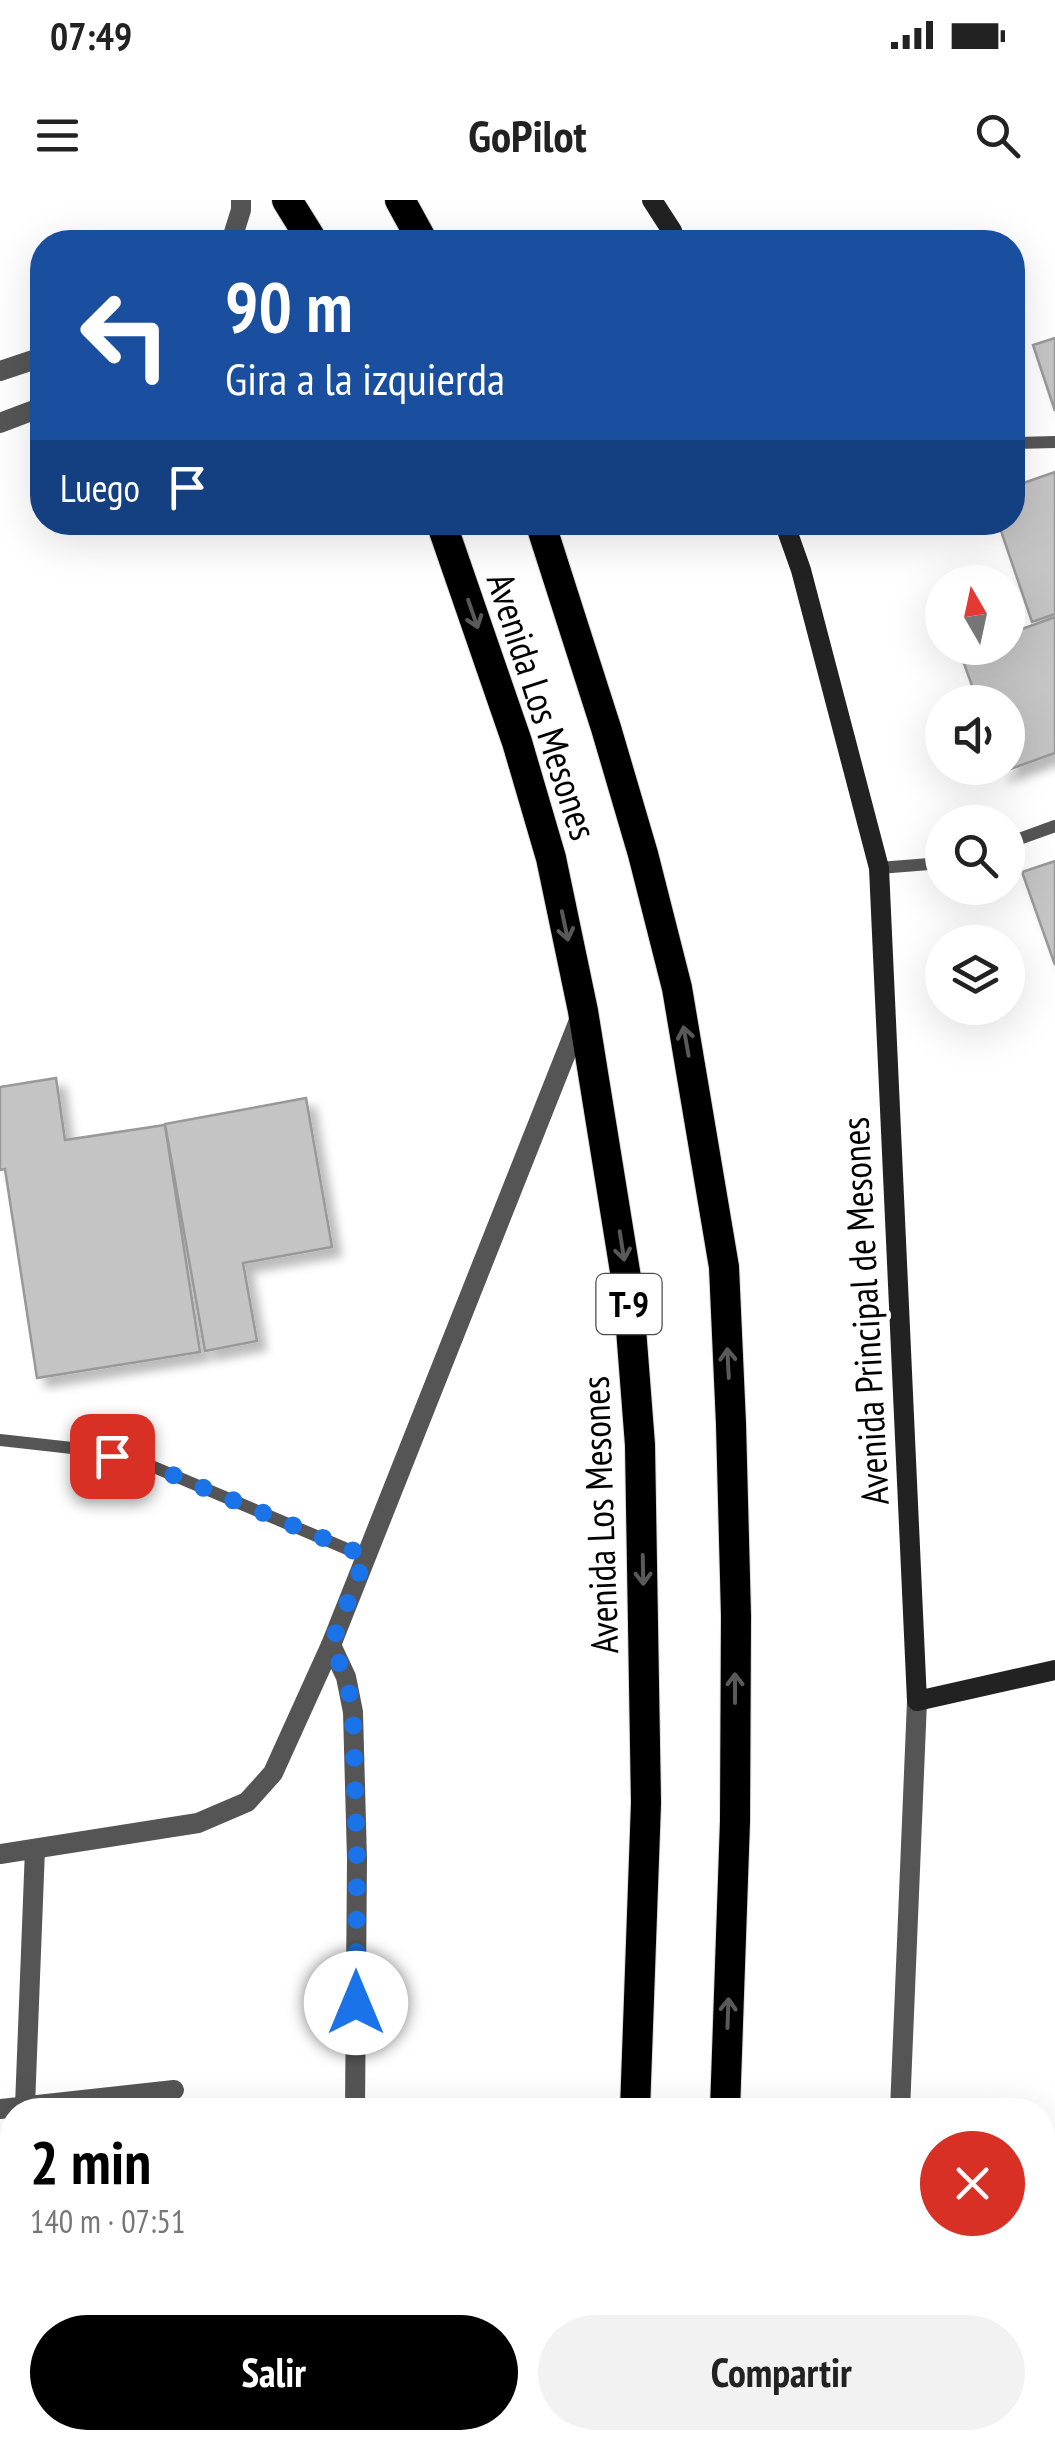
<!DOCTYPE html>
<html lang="es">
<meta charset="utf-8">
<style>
body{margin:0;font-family:"PT Sans Narrow",sans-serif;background:#f2f2f2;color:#222;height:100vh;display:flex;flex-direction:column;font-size:38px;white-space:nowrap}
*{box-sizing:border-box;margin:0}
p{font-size:32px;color:#767676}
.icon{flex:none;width:55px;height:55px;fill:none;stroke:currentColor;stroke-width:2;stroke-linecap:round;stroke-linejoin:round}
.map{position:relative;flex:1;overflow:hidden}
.sheet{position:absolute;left:0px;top:1898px;width:1055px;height:352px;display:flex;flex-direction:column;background:#fff;border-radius:40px 40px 0 0;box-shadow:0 10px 40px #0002}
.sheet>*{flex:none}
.banner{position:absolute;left:30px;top:30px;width:995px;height:305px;border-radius:40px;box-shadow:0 10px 40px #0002;background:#1a4fa0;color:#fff;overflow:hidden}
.needle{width:65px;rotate:351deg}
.buttons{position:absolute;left:925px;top:365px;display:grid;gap:20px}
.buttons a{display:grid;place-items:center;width:100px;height:100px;border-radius:50%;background:#fff;box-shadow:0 10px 40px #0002;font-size:50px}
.pin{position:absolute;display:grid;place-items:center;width:85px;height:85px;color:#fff;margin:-42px;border-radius:20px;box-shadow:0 5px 15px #0006}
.me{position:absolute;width:110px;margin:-55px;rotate:0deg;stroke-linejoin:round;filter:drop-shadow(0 0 8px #0008)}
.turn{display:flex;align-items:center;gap:35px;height:210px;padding:0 30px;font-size:45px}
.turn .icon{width:130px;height:130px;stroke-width:2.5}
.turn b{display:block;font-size:70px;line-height:85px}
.then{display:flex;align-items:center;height:95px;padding:0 30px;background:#0003;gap:20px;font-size:38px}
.round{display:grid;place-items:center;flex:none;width:105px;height:105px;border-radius:52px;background:#f2f2f2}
.overview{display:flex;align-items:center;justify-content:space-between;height:170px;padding:0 30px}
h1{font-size:60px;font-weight:600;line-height:75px;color:#000}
.primary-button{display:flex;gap:20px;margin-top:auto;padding:20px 30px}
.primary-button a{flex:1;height:115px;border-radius:60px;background:#000;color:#fff;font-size:40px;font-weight:600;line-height:115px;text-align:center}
.primary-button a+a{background:#f2f2f2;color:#222}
.status{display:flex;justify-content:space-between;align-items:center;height:70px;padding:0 50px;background:#fff;direction:ltr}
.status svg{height:28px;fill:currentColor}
header{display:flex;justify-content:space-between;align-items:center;height:130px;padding:0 30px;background:#fff;font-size:45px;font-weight:600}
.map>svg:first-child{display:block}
</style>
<div class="status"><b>07:49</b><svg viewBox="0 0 49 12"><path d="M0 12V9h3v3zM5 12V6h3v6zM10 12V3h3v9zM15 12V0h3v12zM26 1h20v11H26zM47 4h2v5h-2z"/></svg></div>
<header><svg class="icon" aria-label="menu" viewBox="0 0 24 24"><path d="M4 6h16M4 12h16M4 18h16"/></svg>GoPilot<svg class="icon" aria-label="search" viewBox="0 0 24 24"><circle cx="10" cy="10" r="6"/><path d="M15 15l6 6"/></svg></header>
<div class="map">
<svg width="1055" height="2248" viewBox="0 0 1055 2248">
<defs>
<filter id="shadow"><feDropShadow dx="9" dy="9" stdDeviation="5" flood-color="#0004"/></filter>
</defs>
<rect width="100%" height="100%" fill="#fff"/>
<g fill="#c4c4c4" stroke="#999" stroke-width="2.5" filter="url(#shadow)">
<polygon points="1055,138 1055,211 1033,145"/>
<polygon points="1055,272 1055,414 1032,422 998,322 1012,322 1012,287"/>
<polygon points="1055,417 1055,553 1002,572 1000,568 1008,568 1008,502 978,502 959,450 968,448 1008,448 1008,434"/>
<polygon points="1055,661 1055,765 1022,672"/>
<polygon points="56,878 65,940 165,925 200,1152 37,1178 5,969 0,970 0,887"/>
<polygon points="306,898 332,1047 243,1063 257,1141 205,1151 165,924"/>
</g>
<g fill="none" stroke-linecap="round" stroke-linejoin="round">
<g stroke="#dbdbdb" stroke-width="32">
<g id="highway">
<polyline points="287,0 313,42"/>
<polyline points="400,0 423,42"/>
<polyline points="441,322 517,542 551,658 583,811 628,1090 640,1245 646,1603 635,1910"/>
<polyline points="540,322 606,528 643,654 677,788 724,1067 731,1224 736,1416 735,1621 725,1910"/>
<polyline points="616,2248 617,2238"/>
<polyline points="709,2248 709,2238"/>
</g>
</g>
<g stroke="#555" stroke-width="12">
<polyline points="1012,243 1055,242"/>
<polyline points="1008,643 1055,626"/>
<polyline points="879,668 942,663"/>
<polyline points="0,1240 81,1249 142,1262 366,1357"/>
<polyline points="987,2248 987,2238"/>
</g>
<g stroke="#555" stroke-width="20">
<polyline points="231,42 241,10 241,0"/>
<polyline points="0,171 42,157"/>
<polyline points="0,223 42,207"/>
<polyline points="331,1445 346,1477 353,1512 357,1659 355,1910"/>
<polyline points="0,1654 198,1623 247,1602 273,1573 331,1445 582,813"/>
<polyline points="25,1906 35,1649"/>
<polyline points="0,1909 174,1890"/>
<polyline points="900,1910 917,1501"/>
<polyline points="0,2127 12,2127"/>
<polyline points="322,2248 322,2238"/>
<polyline points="886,2248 886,2238"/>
</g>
<g stroke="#222" stroke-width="20">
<polyline points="652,0 672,31 676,42"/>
<polyline points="784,322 801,370 879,668 917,1501 1055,1470"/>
</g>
<use href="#highway" stroke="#000" stroke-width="30"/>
</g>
<defs><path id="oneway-shaft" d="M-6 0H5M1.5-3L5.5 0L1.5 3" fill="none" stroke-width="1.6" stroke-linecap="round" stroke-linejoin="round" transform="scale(2.5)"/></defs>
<g stroke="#595959">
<use href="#oneway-shaft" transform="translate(473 414) rotate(71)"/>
<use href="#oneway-shaft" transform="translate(565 726) rotate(78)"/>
<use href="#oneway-shaft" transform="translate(686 841) rotate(-100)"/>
<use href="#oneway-shaft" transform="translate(622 1046) rotate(81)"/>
<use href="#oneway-shaft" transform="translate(728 1163) rotate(-93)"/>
<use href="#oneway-shaft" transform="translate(643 1370) rotate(89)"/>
<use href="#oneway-shaft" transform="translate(735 1488) rotate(-90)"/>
<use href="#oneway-shaft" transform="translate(728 1813) rotate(-88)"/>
</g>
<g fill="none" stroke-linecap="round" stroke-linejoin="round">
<polyline stroke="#1a73e8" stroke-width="18" stroke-dasharray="0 32.4" points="112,1256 142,1262 366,1356 331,1445 346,1477 353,1512 357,1660 356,1803"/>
</g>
<g text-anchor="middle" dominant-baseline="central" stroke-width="9" stroke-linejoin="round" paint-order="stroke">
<rect fill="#fff" stroke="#4c4c4c" stroke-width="2.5" x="596.5" y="1074" width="65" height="60" rx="8"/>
<g font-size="35" font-weight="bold" fill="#000">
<text x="629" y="1104">T-9</text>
</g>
<g font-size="38" fill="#000" stroke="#fff">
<text transform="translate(543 506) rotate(72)">Avenida Los Mesones</text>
<text transform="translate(864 1111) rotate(-93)">Avenida Principal de Mesones</text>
<text transform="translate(599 1315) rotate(-92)">Avenida Los Mesones</text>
</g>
</g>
</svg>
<div class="buttons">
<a><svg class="needle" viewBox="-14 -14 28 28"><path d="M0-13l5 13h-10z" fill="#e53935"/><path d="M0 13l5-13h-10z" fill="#767676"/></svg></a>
<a><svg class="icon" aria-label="sound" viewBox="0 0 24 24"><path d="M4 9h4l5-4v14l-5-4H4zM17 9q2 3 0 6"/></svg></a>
<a><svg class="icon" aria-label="search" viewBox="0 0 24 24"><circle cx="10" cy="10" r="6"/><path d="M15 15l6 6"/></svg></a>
<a><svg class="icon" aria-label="layers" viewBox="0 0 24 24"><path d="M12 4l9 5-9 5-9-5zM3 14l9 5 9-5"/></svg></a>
</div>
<div class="pin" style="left:112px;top:1256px;background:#d93025"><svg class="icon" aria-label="arrive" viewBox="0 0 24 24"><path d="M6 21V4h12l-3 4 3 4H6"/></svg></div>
<svg class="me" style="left:356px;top:1803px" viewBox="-20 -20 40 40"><circle r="19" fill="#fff"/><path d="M0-13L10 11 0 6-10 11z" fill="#1a73e8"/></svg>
<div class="banner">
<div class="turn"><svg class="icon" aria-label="left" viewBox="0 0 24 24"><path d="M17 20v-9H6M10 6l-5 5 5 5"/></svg><div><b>90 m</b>Gira a la izquierda</div></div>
<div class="then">Luego<svg class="icon" aria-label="arrive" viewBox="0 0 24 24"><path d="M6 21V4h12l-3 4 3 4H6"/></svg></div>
</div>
<section class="sheet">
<div class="overview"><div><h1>2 min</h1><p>140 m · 07:51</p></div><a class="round" style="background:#d93025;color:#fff"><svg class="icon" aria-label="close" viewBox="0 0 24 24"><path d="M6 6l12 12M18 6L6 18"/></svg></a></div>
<div class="primary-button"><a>Salir</a><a>Compartir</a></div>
</section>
</div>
